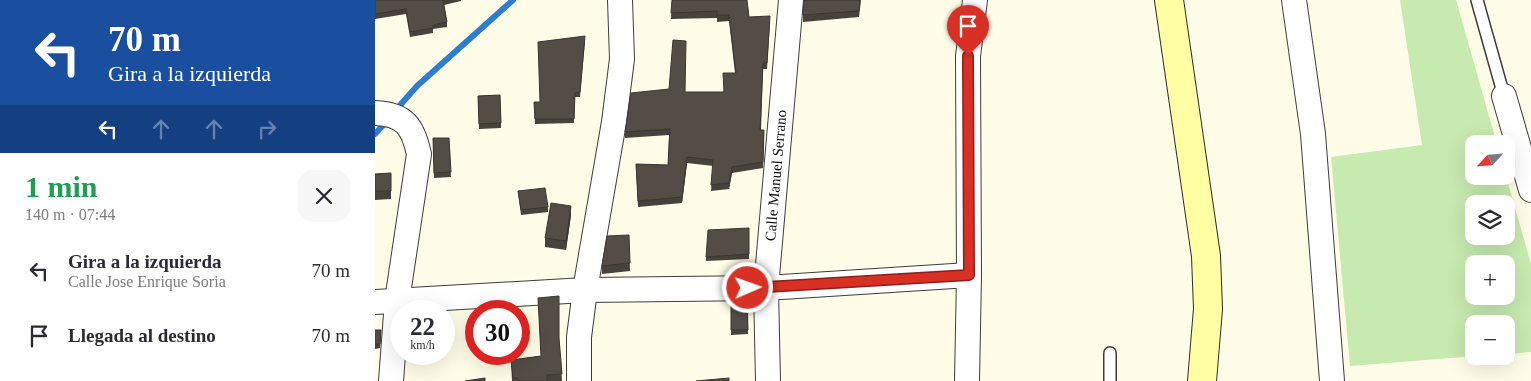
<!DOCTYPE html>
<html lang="es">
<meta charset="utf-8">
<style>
body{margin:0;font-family:"Times New Roman",serif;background:#f7f7f7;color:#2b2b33;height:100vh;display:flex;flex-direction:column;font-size:19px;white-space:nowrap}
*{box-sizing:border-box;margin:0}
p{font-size:16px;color:#7c7c81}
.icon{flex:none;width:28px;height:28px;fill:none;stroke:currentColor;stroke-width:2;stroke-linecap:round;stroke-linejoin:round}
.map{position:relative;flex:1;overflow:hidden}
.drawer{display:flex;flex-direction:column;background:#fff;width:375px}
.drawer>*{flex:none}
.banner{background:#1a4fa0;color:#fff;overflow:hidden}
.needle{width:32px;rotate:244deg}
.tools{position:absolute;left:1090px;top:135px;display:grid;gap:10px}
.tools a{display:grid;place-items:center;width:50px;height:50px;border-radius:10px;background:#fff;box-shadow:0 5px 20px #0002;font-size:25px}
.speed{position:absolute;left:15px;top:300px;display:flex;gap:10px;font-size:25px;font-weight:700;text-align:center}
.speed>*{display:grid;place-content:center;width:65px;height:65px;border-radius:50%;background:#fff;box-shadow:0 5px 20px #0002;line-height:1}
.speed small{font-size:12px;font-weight:400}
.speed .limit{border:8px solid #d22;background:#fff;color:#111}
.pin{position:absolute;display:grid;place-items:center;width:42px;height:42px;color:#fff;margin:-51px -21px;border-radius:50% 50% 50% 0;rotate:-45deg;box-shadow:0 0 5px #0007}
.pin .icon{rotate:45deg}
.me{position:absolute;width:55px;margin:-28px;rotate:88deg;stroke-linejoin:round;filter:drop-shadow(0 0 4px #0008)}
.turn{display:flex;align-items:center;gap:18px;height:105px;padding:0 25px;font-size:22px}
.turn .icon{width:65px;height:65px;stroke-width:2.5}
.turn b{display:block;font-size:35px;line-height:42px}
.lanes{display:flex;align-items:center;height:48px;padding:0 25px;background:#0003;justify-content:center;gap:25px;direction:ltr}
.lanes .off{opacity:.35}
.round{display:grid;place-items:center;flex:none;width:52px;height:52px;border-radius:15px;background:#f7f7f7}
.overview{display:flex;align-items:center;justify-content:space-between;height:85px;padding:0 25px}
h1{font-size:30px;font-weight:800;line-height:38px;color:#1e9e55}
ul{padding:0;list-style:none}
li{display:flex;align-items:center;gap:15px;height:65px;padding:0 25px}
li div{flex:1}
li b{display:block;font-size:19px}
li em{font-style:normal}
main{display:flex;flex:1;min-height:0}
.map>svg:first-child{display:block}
</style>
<main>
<section class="drawer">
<div class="banner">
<div class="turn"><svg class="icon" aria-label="left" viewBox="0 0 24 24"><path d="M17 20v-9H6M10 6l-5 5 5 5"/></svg><div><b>70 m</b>Gira a la izquierda</div></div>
<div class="lanes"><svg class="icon" aria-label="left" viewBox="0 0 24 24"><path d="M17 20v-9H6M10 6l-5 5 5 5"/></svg><svg class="icon off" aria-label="ahead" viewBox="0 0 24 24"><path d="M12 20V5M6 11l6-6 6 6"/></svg><svg class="icon off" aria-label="ahead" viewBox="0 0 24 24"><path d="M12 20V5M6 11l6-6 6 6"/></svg><svg class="icon off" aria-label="right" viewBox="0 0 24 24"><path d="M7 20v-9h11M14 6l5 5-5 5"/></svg></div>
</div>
<div class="overview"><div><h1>1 min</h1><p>140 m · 07:44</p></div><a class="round"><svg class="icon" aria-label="close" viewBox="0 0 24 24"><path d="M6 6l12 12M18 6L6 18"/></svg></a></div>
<ul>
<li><svg class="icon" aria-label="left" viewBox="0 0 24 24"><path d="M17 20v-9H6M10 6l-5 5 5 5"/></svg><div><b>Gira a la izquierda</b><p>Calle Jose Enrique Soria</p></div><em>70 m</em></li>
<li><svg class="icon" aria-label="arrive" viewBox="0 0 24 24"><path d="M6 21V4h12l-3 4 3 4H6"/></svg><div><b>Llegada al destino</b></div><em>70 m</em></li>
</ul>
</section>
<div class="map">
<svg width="1156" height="381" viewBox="0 0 1156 381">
<rect width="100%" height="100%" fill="#fffde7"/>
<path fill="#c7eab0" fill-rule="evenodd" d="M1025,0H1081L1122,144H1099V176H1131L1156,264V352L1131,354V324H1099V356H1102L975,366L956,157L1047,145ZM1099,204H1131V236H1099ZM1099,264H1131V296H1099Z"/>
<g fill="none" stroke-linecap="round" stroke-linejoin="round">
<g stroke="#2d7dd3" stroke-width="6">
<polyline points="19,112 42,86 138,0"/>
<polyline points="0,134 13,120"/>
</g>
<g stroke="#3d3d3d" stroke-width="14">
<g id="lane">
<polyline points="1102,0 1129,96"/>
<polyline points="735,381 735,353"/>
</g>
</g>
<g stroke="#3d3d3d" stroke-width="26">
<g id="street">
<polyline points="919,0 938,134 957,381"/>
<polyline points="1129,96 1156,190"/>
<path d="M0,113C30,114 38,127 44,154L22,301L16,381"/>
<polyline points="0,302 210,290 391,288 594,275"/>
<polyline points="204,381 204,337 210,290 239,122 247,59 245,0"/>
<path id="s1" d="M393,381L391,288L416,0"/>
<polyline points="592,381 594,275 593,56 600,0"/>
</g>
</g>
<g stroke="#2c2c2c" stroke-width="30">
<polyline id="secondary" points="794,0 831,256 833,309 827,381"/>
</g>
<use href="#lane" stroke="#fff" stroke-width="11"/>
<use href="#street" stroke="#fff" stroke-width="24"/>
<use href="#secondary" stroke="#feffa2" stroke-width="28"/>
</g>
<g fill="#47423c">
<polygon points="0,0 86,0 86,1 69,5 72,22 72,27 58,29 58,33 35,37 31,14 0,19"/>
<polygon points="297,0 395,22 392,69 388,69 386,130 389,136 388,168 357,173 354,189 336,191 338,166 312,163 307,203 263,207 261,164 293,165 294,135 250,138 250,132 310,92 348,92 360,73 354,21 342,22 342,18 296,19"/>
<polygon points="486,0 484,17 428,22 428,15"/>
<polygon points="210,40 205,97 200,97 199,123 160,124 159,102 165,102"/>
<polygon points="125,95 126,128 104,129 103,96"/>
<polygon points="58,138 74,138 76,177 59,178"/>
<polygon points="16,173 16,199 0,200 0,174"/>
<polygon points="143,191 173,207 173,212 146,215"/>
<polygon points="196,215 191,250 170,247 170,238"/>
<polygon points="374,228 374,259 331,261 331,257"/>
<polygon points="254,235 255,271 227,274 227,266"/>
<polygon points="356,297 372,297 373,334 356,335"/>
<polygon points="163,298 184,338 187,381 137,381 136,360 166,356"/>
<polygon points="0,330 6,334 5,348 0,349"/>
</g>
<g fill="#3a3631">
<polygon points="312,157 312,163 307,203 307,197"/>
<polygon points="357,167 357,173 354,189 354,183"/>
<polygon points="196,206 196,215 191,250 191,241"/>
</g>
<g fill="#534d46" stroke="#3a3631">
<polygon points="0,0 68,0 72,22 58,25 58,28 35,32 31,9 0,14"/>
<polygon points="297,0 372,0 374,17 395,16 392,63 388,63 385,130 389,130 388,162 357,167 354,183 336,185 338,160 312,157 307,197 263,201 261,164 293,165 295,129 250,132 256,93 294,89 298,40 311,41 310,92 349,92 348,73 361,73 354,15 342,15 342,11 296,13"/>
<polygon points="429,0 485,0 484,11 428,15"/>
<polygon points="210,36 205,92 200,93 199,119 160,119 159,102 165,102 163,42"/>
<polygon points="125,95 126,123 104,124 103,96"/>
<polygon points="58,138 74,138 76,172 59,173"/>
<polygon points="16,173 16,191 0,191 0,174"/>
<polygon points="170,188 173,207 146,210 143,191"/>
<polygon points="176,203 196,206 191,241 170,238"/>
<polygon points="374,228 374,254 331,257 333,230"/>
<polygon points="254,235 255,263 227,266 232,236"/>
<polygon points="184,296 184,338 187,374 172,375 172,381 143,381 143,378 138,378 136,360 166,356 163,298"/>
<polygon points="356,297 372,297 373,330 356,330"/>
<polygon points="0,330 6,330 5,344 0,344"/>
<polygon points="110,378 110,381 90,381"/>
<polygon points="354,378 354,381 321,381"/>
</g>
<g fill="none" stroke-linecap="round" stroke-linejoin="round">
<g stroke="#8d1f18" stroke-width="12">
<polyline id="route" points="373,288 594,275 593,56"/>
</g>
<use href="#route" stroke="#d93025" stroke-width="9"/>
</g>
<g text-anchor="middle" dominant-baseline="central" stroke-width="5" stroke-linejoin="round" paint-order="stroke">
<g font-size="15" fill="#0a0a0a" stroke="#fff">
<text stroke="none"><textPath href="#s1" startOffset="206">Calle Manuel Serrano</textPath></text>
</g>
</g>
</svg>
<div class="tools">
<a><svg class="needle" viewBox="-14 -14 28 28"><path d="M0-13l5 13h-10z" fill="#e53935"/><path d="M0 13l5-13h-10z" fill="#7c7c81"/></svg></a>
<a><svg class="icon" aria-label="layers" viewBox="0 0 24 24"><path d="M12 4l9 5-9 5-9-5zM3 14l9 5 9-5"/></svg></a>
<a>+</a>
<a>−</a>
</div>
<div class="speed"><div>22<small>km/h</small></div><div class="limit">30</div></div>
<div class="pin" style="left:593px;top:56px;background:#d93025"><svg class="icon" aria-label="arrive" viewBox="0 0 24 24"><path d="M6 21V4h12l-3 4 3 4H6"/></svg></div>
<svg class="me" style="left:373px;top:288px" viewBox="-20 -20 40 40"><circle r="17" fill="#d93025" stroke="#fff" stroke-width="3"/><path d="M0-11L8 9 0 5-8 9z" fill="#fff"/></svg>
</div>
</main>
